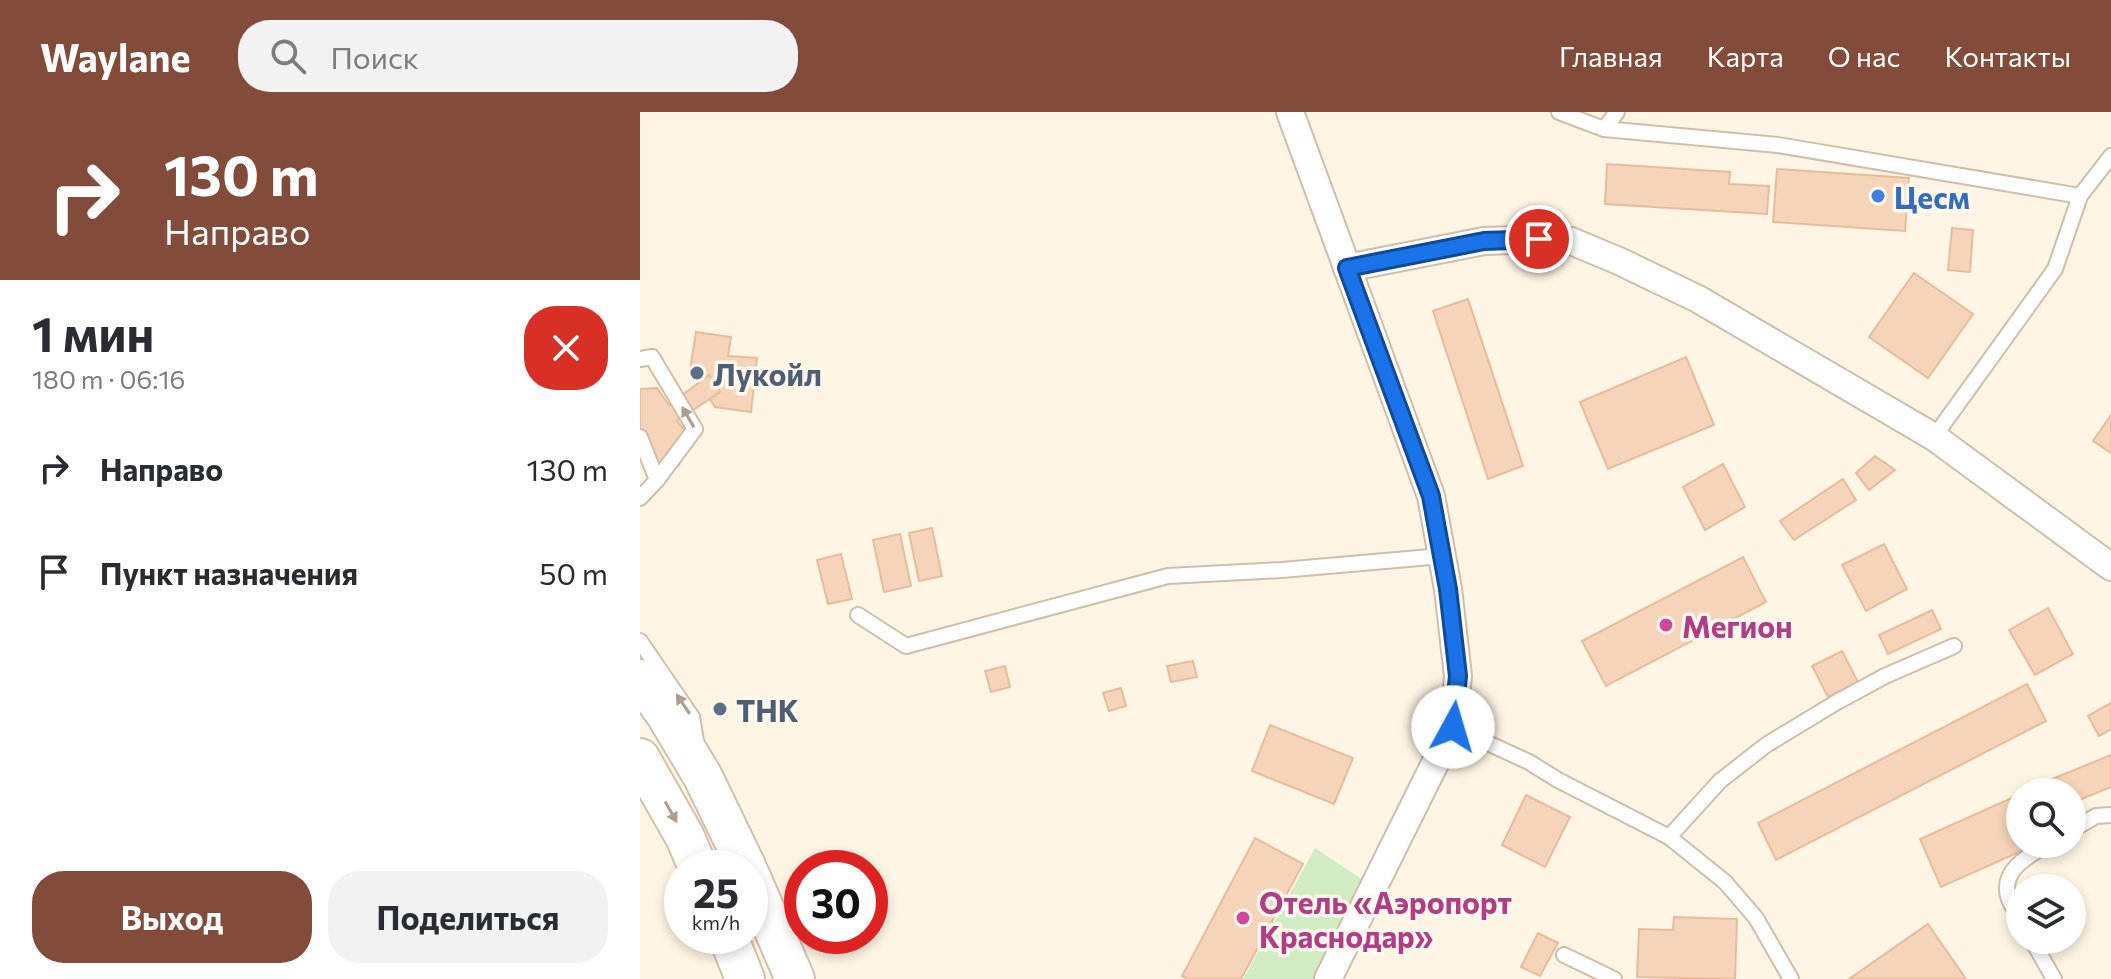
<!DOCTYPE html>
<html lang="ru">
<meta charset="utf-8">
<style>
body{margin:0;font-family:Commissioner,sans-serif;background:#f2f2f3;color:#2b2b33;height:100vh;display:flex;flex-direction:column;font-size:30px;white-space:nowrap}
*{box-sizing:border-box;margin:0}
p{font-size:26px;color:#7c7c81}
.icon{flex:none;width:44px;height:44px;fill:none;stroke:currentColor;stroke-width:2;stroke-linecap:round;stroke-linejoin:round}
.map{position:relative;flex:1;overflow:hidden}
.panel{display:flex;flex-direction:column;background:#fff;width:640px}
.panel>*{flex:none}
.top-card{background:#834b3a;color:#fff;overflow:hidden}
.buttons{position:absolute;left:1366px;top:666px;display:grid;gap:16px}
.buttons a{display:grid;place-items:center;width:80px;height:80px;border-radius:50%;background:#fff;box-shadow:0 4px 12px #0003;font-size:40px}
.speed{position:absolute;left:24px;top:738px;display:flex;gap:16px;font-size:40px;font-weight:700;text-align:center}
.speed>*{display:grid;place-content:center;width:104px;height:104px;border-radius:50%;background:#fff;box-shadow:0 4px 12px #0003;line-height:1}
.speed small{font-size:20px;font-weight:400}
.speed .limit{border:12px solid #d22;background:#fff;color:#111}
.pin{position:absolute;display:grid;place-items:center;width:68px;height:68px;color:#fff;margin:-34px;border:4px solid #fff;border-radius:50%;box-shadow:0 2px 8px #0007}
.me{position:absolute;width:88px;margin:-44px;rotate:6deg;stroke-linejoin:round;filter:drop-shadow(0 0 6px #0008)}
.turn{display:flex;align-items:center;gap:28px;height:168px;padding:0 32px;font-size:36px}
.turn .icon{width:104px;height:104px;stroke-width:2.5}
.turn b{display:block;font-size:56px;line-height:68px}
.round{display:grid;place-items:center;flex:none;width:84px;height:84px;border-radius:32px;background:#f2f2f3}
.summary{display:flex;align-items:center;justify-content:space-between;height:136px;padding:0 32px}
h1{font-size:48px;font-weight:700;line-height:60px}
.action{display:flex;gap:16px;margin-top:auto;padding:16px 32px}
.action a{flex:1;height:92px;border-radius:32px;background:#834b3a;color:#fff;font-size:32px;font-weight:700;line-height:92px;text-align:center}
.action a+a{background:#f2f2f3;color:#2b2b33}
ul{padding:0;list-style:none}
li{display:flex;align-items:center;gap:24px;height:104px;padding:0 32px}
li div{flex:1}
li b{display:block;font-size:30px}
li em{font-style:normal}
header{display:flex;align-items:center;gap:48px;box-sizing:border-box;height:112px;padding:0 40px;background:#834b3a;color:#fff}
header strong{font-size:38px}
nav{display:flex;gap:44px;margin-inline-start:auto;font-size:28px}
.search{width:560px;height:72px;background:#f2f2f3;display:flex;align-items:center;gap:20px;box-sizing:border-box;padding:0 28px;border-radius:32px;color:#7c7c81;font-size:30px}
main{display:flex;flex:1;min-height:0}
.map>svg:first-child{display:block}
</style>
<header>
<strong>Waylane</strong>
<div class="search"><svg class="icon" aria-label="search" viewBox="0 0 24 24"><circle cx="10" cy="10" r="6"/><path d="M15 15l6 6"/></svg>Поиск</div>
<nav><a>Главная</a><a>Карта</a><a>О нас</a><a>Контакты</a></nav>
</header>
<main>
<section class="panel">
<div class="top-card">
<div class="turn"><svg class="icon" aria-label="right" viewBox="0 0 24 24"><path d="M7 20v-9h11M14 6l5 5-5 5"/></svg><div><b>130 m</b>Направо</div></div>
</div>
<div class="summary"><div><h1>1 мин</h1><p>180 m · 06:16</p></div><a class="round" style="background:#d93025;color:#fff"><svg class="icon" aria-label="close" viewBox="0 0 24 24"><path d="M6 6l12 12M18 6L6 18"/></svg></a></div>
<ul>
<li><svg class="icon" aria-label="right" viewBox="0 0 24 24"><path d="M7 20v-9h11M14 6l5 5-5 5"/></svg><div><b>Направо</b></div><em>130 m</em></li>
<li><svg class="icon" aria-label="arrive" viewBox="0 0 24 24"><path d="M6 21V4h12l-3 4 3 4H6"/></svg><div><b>Пункт назначения</b></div><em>50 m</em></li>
</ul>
<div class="action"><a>Выход</a><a>Поделиться</a></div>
</section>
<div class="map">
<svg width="1471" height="867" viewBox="0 0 1471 867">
<rect width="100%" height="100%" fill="#fef5e4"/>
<polygon fill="#d1ecc2" points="675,736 723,768 677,867 603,867"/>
<g fill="#f5d4ba" stroke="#e8bc9a" stroke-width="2">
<polygon points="967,52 1090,60 1089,72 1129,74 1127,102 965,92"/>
<polygon points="1137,57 1269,66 1265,119 1133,110"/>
<polygon points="1312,116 1333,118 1330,160 1308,158"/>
<polygon points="1274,161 1333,202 1288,266 1229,225"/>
<polygon points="828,187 883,354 848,367 793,199"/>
<polygon points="56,220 91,225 88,244 117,246 111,300 75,295 50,258"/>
<polygon points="1046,245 1074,313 968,357 940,290"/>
<polygon points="69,263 80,280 37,309 52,326 39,353 9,356 0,343 0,277 17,276 29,293"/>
<polygon points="1471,303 1471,341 1453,329"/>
<polygon points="1235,344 1255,358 1229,378 1216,361"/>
<polygon points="1083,352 1105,395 1065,418 1043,375"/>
<polygon points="1203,367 1216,388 1154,428 1140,409"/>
<polygon points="292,416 302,464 279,469 269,421"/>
<polygon points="260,422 271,474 244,480 233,428"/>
<polygon points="1244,432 1267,477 1226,499 1202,453"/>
<polygon points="201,442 212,487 188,492 177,448"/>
<polygon points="1103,445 1126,490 966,574 942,529"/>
<polygon points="1408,496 1433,542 1395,563 1369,518"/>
<polygon points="1292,498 1301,517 1248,542 1239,523"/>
<polygon points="1202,539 1218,570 1188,585 1172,554"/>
<polygon points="553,549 557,565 531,570 527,554"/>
<polygon points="365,554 370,575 351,580 345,559"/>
<polygon points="1387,572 1406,609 1136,748 1118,711"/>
<polygon points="481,576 486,594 469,599 463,581"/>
<polygon points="1471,591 1471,617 1459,624 1448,604"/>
<polygon points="630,613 713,646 694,692 612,659"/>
<polygon points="1471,643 1471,675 1432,691 1432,680 1386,680 1385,678"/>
<polygon points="886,683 930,705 905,755 862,733"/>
<polygon points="1376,684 1380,693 1380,732 1397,732 1301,775 1280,727"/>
<polygon points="615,726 663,752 601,867 548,867 542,864"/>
<polygon points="1034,805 1097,807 1095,867 997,865 999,817 1033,818"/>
<polygon points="1288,812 1326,867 1209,867"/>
<polygon points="898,821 918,831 900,864 881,855"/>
</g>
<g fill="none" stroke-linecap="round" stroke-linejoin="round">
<g stroke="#d0bdaa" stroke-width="18">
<g id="lane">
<polyline points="919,0 964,17 1138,33 1440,84"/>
<polyline points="964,17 977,0"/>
<polyline points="0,247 12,245 55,317 17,368"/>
<polyline points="0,325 17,368 0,386"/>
<polyline points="1294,325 1415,157 1440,84 1471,44"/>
<polyline points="218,503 266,534 528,464 642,458 802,444"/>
<polyline points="0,529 52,605 56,629"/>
<polyline points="813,615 889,650 918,668 1029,725 1085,770 1116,806 1151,867"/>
<polyline points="1432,718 1456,704 1471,703"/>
<polyline points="1029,725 1080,669 1126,633 1197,590 1245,564 1314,534"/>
<path d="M1380,807C1376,800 1370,792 1368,784C1361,757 1390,743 1409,732"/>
<polyline points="1392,828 1414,867"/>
<polyline points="924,843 974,867"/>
</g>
</g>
<g stroke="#d0bdaa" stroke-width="30">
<g id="street">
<polyline points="650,0 791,384 808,477 818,564 813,615 688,867"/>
<polyline points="707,156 844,129 899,127 931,129 979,149 1058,187 1294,325 1471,455"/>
</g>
</g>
<g stroke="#d5bfaa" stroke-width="42">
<g id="secondary">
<polyline points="0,567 26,603 63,665 107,756"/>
<polyline points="0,646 45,725 58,756"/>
<polyline points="110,763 155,867"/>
<polyline points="88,824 105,867"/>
</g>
</g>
<use href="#lane" stroke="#fff" stroke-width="14"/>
<use href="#street" stroke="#fff" stroke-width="26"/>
<use href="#secondary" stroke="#fff" stroke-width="38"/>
</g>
<defs><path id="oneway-solid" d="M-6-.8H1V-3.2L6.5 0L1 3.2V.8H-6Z" transform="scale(2)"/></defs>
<g fill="#ae9d91">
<use href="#oneway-solid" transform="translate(48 305) rotate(-120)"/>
<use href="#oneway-solid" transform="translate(43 592) rotate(-124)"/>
<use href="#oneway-solid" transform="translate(31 700) rotate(61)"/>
</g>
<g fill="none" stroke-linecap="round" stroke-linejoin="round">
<g stroke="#114b97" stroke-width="20">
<polyline id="route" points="813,615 818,564 808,477 791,384 707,156 844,129 899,127"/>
</g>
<use href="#route" stroke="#1a73e8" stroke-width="14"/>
</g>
<circle fill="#3f7fe0" stroke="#fff8ec" stroke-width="3" cx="1238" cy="84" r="8"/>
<g fill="#5c6f8a" stroke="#fff8ec" stroke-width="3">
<circle cx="57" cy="261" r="8"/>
<circle cx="80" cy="597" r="8"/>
</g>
<g fill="#d1479c" stroke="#fff8ec" stroke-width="3">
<circle cx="1026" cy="513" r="8"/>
<circle cx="603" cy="806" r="8"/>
</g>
<g text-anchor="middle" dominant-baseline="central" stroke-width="7" stroke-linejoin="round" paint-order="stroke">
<g font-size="30" font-weight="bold" fill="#366cbe" stroke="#fff8ec" text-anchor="start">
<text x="1254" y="84">Цесм</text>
</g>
<g font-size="30" font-weight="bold" fill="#4e5e75" stroke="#fff8ec" text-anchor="start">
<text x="73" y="261">Лукойл</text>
<text x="96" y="597">ТНК</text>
</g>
<g font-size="30" font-weight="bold" fill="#b23c85" stroke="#fff8ec" text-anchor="start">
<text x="1042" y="513">Мегион</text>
<text x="619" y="789">Отель «Аэропорт<tspan x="619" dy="34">Краснодар»</tspan></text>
</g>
</g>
</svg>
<div class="buttons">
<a><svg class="icon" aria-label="search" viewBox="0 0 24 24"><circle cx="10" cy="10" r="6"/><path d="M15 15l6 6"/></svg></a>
<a><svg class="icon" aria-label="layers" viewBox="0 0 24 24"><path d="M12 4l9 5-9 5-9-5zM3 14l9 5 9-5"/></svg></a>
</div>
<div class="speed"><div>25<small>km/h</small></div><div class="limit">30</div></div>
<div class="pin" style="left:899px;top:127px;background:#d93025"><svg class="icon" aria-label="arrive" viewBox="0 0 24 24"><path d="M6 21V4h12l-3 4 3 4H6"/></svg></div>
<svg class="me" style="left:813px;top:615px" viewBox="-20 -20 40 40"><circle r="19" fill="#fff"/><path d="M0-13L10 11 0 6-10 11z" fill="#1a73e8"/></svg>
</div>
</main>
